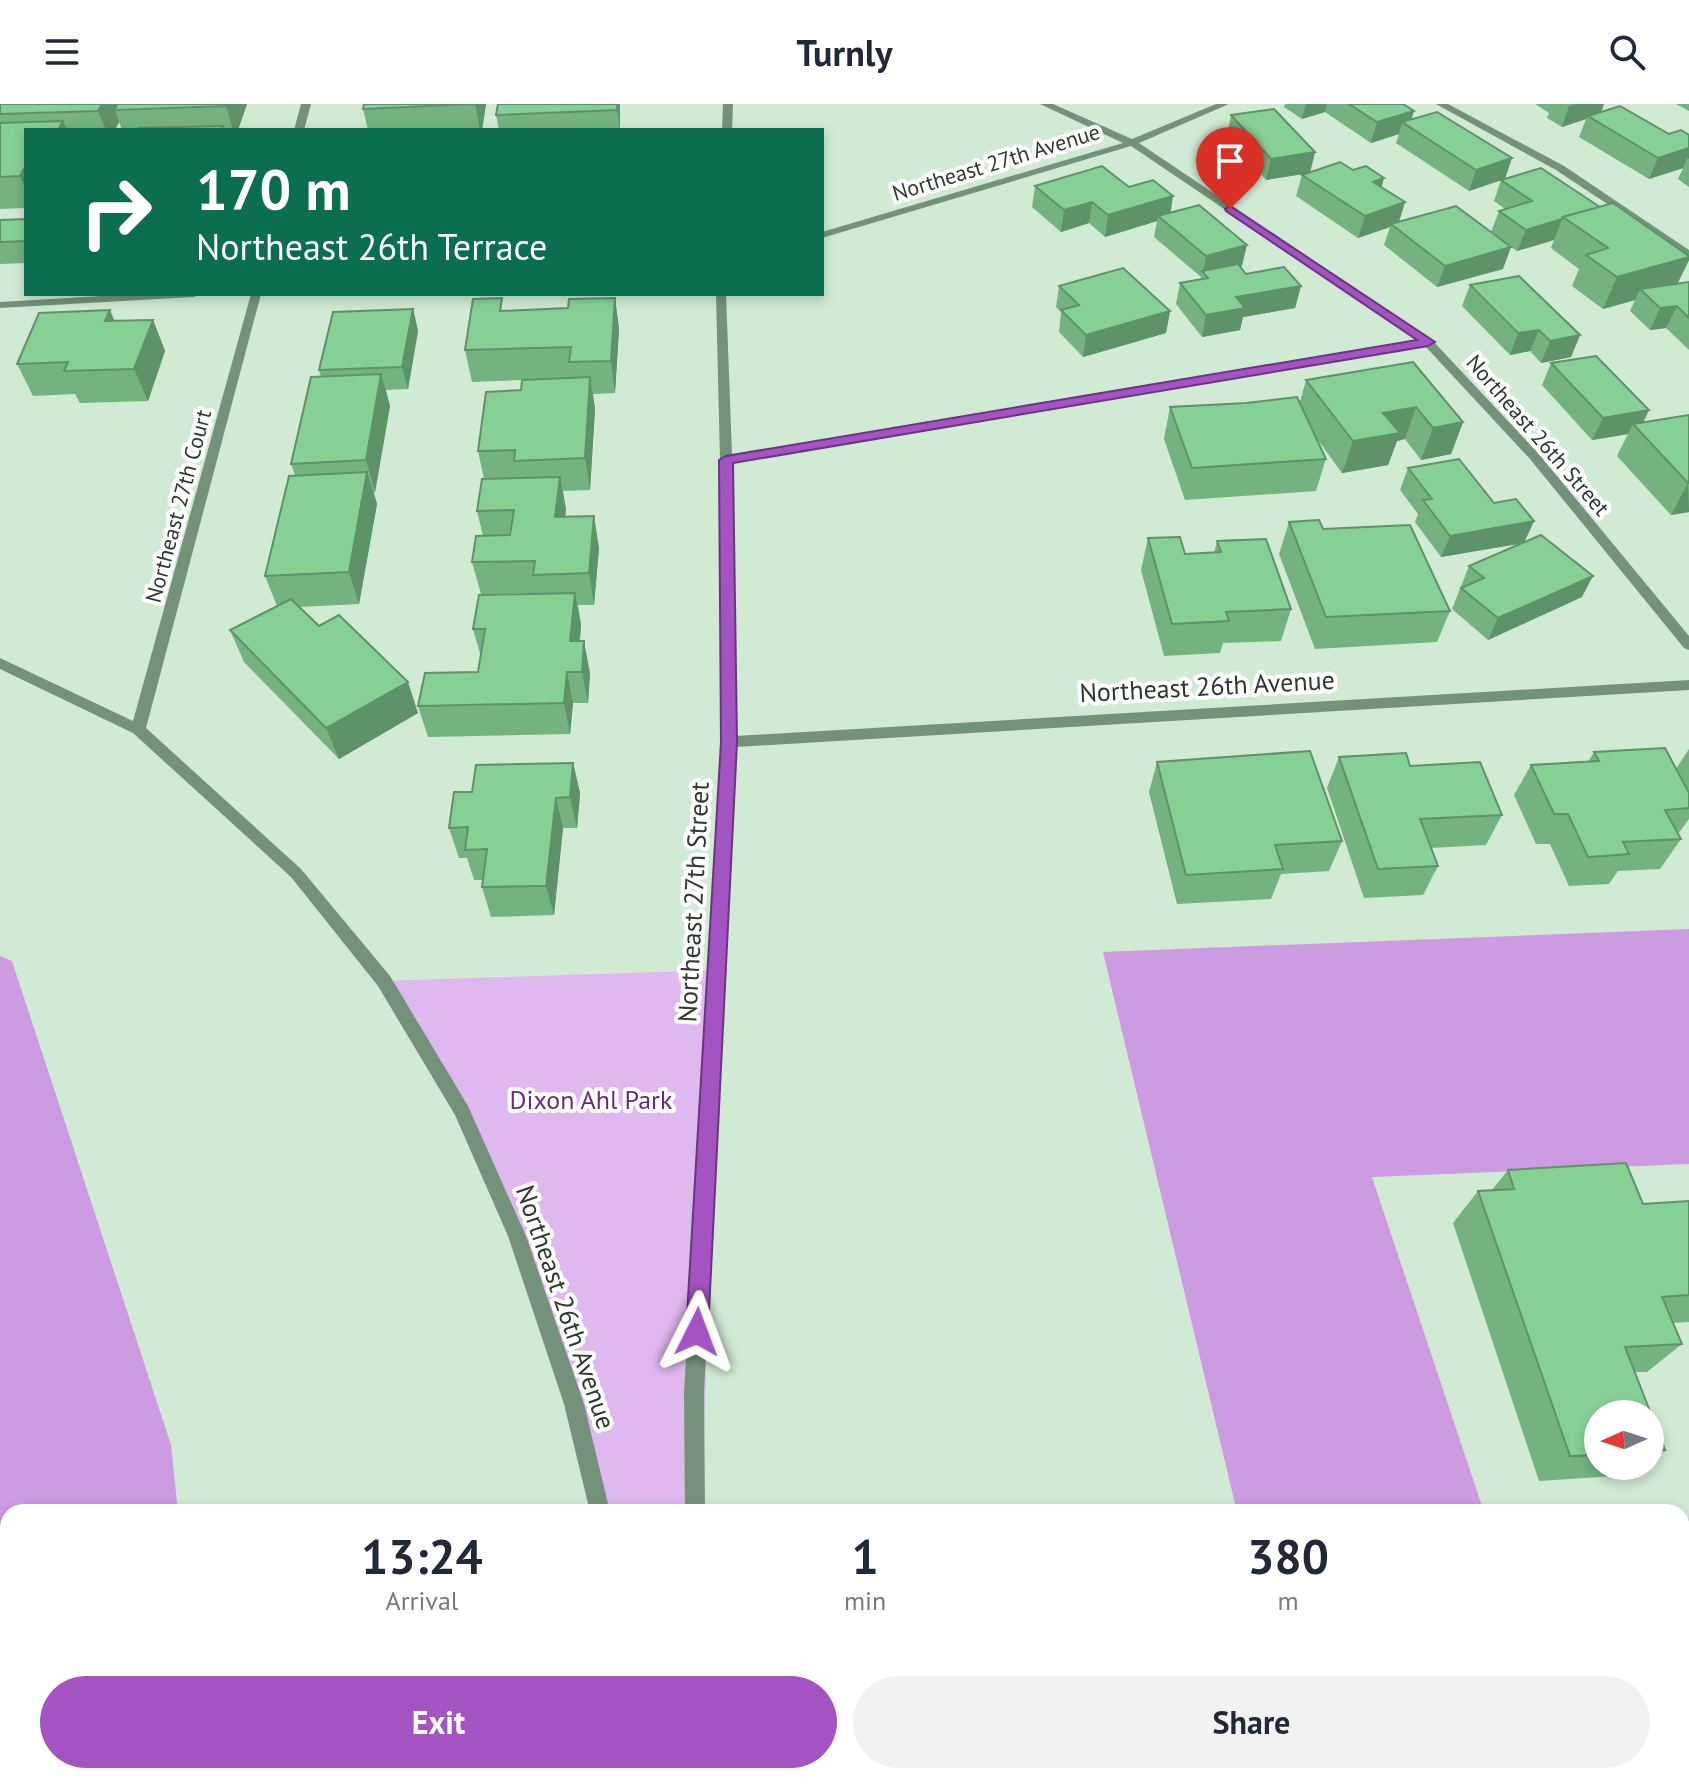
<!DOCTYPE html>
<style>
body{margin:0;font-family:"PT Sans",sans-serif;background:#f2f2f3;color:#1f2937;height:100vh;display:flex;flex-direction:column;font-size:30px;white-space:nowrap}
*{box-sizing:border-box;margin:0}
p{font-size:26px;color:#747a83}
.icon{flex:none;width:44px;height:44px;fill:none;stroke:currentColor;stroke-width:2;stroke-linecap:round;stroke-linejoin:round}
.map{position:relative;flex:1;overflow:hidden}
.panel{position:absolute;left:0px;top:1400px;width:1690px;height:280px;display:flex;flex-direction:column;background:#fff;border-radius:24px 24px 0 0;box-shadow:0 4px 12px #0003}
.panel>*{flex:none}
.banner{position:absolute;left:24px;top:24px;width:800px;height:168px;border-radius:0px;box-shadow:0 4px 12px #0003;background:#0b6e4f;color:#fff;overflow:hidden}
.needle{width:52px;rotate:267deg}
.buttons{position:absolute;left:1584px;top:1296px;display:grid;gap:16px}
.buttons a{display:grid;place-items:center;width:80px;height:80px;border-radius:50%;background:#fff;box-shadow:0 4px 12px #0003;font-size:40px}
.pin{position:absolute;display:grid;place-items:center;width:68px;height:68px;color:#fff;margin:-82px -34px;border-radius:50% 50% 50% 0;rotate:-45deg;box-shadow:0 0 8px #0007}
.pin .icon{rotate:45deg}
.me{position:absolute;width:88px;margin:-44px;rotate:3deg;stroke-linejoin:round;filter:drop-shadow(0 0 6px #0008)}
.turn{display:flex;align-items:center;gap:28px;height:168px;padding:0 40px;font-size:36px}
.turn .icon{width:104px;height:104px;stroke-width:2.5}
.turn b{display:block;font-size:56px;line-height:68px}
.eta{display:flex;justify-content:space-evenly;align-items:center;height:136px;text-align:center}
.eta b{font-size:48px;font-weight:800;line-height:56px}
.primary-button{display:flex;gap:16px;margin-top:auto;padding:16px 40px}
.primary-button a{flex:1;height:92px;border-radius:48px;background:#a453c3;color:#fff;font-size:32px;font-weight:800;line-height:92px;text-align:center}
.primary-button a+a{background:#f2f2f3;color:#1f2937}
header{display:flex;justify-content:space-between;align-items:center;height:104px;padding:0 40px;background:#fff;font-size:36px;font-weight:800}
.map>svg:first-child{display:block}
</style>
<header><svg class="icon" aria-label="menu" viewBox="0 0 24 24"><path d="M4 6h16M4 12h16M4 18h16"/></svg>Turnly<svg class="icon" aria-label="search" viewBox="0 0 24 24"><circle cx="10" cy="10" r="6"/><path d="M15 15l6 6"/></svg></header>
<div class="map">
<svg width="1689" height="1680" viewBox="0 0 1689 1680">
<rect width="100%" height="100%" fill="#d0ead3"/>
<polygon fill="#dfb8ef" points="717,866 702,1408 600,1408 574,1300 462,1007 384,877"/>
<g fill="#cd9be1">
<polygon points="1689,825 1689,1060 1372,1073 1484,1408 1237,1408 1103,848"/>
<polygon points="0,852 12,857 171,1341 178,1408 8,1408 8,1672 183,1672 183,1680 0,1680"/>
<polygon points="1301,1672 1572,1672 1575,1680 1303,1680"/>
</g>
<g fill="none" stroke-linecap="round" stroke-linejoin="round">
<g fill="#749279" fill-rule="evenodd">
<polygon points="301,0 311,0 304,26 294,26"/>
<polygon points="723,0 733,0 732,26 722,26"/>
<polygon points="1040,0 1053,0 1132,35 1216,0 1229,0 1139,39 1432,236 1538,349 1689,532 1689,546 1684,544 1530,355 1425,242 732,359 736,632 1689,576 1689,586 736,643 704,1289 705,1408 685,1408 684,1289 722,638 720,356 716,190 726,190 732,351 1418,236 1131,42 822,134 822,128 1123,39"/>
<polygon points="1436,0 1448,0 1564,62 1689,146 1689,154 1556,66"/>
<polygon points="136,190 199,190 194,193 0,204 0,198"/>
<polygon points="251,190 261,190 146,624 301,765 390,872 468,1002 526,1132 584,1300 610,1408 590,1408 564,1300 508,1132 455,1011 378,882 291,773 133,629 0,565 0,554 133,617"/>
<polygon points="636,1672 658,1672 659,1680 637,1680"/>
<rect x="687" y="1672" width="22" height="8"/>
</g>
</g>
<g fill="#74b380">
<polygon points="0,0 247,0 238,26 122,26 119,18 115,26 26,26 26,104 0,105"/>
<polygon points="486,0 482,26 368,26 363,5"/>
<polygon points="498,0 620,0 620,26 499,26 496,11"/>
<polygon points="1285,0 1403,0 1411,16 1505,75 1600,103 1689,152 1689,156 1678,179 1689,178 1689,246 1666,224 1650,226 1630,207 1635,196 1603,205 1572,182 1579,165 1551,144 1554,136 1517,147 1498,134 1503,165 1437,183 1384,141 1390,123 1358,134 1296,92 1302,71 1303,70 1266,76 1227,32 1231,11 1315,48 1310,68 1382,84 1405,98 1399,118 1491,128 1499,107 1505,105 1494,97 1501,76 1469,87 1396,39 1399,30 1371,39 1325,8 1302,15 1284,3"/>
<polygon points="1535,0 1604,0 1601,8 1669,30 1689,31 1689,83 1678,75 1683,64 1649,75 1579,33 1586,15 1562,23 1547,14 1549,9"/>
<polygon points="1676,0 1689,0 1689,7"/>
<polygon points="1035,82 1129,83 1170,109 1242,162 1240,163 1246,170 1301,182 1295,204 1243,213 1240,226 1202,233 1176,200 1180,179 1201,175 1201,173 1154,133 1157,117 1105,133 1089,119 1061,128 1032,103"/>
<polygon points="26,115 26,159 0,160 0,116"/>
<polygon points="1470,181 1580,231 1571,253 1541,259 1530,247 1510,251 1462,202"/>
<polygon points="1059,182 1170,207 1166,229 1083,253 1059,228 1061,208 1056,203"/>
<polygon points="615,194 619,225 615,289 593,290 595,305 590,386 563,387 566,405 565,413 599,444 594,501 578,501 581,521 580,537 590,569 588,599 573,599 570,630 428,633 418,602 478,568 481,553 473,525 537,490 537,489 481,490 472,458 483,432 477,407 484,375 478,347 521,286 521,276 472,278 465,246 504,207 568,204"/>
<polygon points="413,205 418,227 408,285 386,286 390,302 375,388 374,389 377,400 359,500 300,503 319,522 418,609 339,655 244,558 230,526 277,502 265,472 295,371 291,360 321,273 319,266"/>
<polygon points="153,216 165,247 148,297 80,299 75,290 33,292 17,260 114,217"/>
<polygon points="1413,258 1463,318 1451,350 1421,356 1405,335 1397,337 1388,361 1342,369 1315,332 1326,355 1316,387 1185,396 1164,335 1170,303 1300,298 1306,276"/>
<polygon points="1551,259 1649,306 1643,319 1689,311 1689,408 1671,411 1617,352 1628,330 1592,336 1542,281"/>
<polygon points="1408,364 1534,417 1524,438 1582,493 1488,536 1452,505 1469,462 1523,439 1441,453 1415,418 1418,410 1400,386"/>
<polygon points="1289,418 1323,425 1450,507 1437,538 1315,545 1279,450"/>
<polygon points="1148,434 1185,450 1214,449 1217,437 1291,505 1281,537 1223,539 1220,549 1164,552 1141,466"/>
<polygon points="1689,645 1689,715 1678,730 1681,735 1660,765 1618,767 1609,780 1569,782 1550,740 1536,740 1514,691 1531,661 1588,658 1594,648 1676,665"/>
<polygon points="1339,653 1410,662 1502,711 1486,741 1431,744 1438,762 1423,791 1364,794 1327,684"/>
<polygon points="1157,658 1342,737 1329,767 1281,770 1271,795 1177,800 1149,688"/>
<polygon points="573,659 580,689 577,724 563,724 554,811 491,813 482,783 483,776 474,776 467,754 459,754 449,724 472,688"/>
<polygon points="1508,1066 1643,1100 1689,1097 1689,1218 1673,1219 1682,1240 1647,1268 1635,1268 1665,1346 1650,1357 1650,1310 1598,1310 1598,1362 1643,1362 1630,1371 1539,1377 1453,1119 1478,1087 1492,1086"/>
<polygon points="1689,1415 1689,1435 1683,1419"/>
<polygon points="1684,1440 1689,1440 1689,1547 1682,1528 1682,1442"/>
<polygon points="1682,1560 1689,1560 1689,1677 1652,1680 1649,1672 1682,1672"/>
</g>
<g fill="#5e9268">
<polygon points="102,0 118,0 115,6 119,18 115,26 106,26 98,7"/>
<polygon points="226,0 247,0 238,26 233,26 226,2"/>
<polygon points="475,0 486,0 482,26 480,26"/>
<polygon points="617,0 620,0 620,26 617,6"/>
<polygon points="1306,0 1327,0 1325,8 1302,15"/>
<polygon points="1576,0 1604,0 1600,11 1588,12 1586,15 1562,23 1569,2"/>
<polygon points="1414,7 1409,23 1402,18 1399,30 1371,39 1377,18"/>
<polygon points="63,17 67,26 58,26"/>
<polygon points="1689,44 1689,55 1687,54 1683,64 1649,75 1658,54"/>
<polygon points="1315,48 1310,69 1266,76 1271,55"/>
<polygon points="1512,54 1505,75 1469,87 1476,66"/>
<polygon points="24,65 26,69 26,86 20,72"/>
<polygon points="1384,74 1378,96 1373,78"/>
<polygon points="1173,92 1170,113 1158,112 1157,117 1105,133 1108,111"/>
<polygon points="1092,98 1089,119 1061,128 1064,106"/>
<polygon points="1405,98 1398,120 1391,120 1390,123 1358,134 1365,112"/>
<polygon points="1562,115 1554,136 1517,147 1526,126"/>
<polygon points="1247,141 1242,162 1207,172 1203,168 1206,152"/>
<polygon points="1511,143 1503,165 1437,183 1445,162"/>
<polygon points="1689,153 1689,156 1675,184 1640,185 1635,196 1603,205 1617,173"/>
<polygon points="1301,182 1295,204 1243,213 1240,226 1202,233 1206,211 1236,193"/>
<polygon points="615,194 619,225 615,289 611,257"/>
<polygon points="1677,202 1666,224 1650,226 1660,204"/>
<polygon points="413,205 418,227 408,285 402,263"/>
<polygon points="110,206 123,238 105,217"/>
<polygon points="1170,207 1166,229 1083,253 1086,231"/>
<polygon points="153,216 165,247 148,297 134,265"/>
<polygon points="1539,226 1530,247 1510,251 1518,229"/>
<polygon points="1580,231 1571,253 1541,259 1550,237"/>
<polygon points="381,270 390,302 375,388 366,356"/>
<polygon points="590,273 595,305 590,386 585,354"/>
<polygon points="1416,303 1405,335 1397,337 1388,361 1342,369 1353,337 1383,309"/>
<polygon points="1649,306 1639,327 1633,320 1628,330 1592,336 1603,314"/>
<polygon points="1463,318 1451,350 1421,356 1433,324"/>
<polygon points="367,368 377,400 359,500 349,468"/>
<polygon points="560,373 566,405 562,445 555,413"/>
<polygon points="1688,379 1689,408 1671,411"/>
<polygon points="594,412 599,444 594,501 589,469"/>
<polygon points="1534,417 1524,439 1441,453 1450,432"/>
<polygon points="1593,472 1582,493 1488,536 1498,514"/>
<polygon points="575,489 581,521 576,569 570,537"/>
<polygon points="584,537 590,569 588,599 582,568"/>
<polygon points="567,568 573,599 570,630 564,599"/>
<polygon points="408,578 418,609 339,655 326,624"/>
<polygon points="573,659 580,689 577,724 570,693"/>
<polygon points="556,694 563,724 554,811 546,782"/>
</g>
<g fill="#87d095" stroke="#5e9268" stroke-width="2">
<polygon points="0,0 102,0 98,7 0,10"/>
<polygon points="117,0 226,0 226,2 115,6"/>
<polygon points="364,0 475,0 363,5"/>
<polygon points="498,0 617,0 617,6 496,11"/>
<polygon points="1349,0 1403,0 1414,7 1377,18"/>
<polygon points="1620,2 1669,30 1681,26 1689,31 1689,44 1658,54 1588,12"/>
<polygon points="1274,5 1315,48 1271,55 1231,11"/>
<polygon points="1437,8 1512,54 1476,66 1402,18"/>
<polygon points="63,17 58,26 26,26 26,65 24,65 20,72 0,73 0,19"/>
<polygon points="223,22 221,26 139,26 139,24"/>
<polygon points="1340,58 1353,66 1366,62 1384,74 1373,78 1405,98 1365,112 1302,71"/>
<polygon points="1102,62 1129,83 1153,76 1173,92 1108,111 1092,98 1064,106 1035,82"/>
<polygon points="1541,64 1600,103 1563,113 1562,115 1526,126 1499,107 1532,97 1501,76"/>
<polygon points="1613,99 1689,152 1689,153 1617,173 1586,151 1608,144 1563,113"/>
<polygon points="1199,101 1247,141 1206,152 1158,112"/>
<polygon points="1456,102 1511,143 1445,162 1391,120"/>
<polygon points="26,115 26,137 0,138 0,116"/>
<polygon points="1238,160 1246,170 1284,163 1301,182 1236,193 1245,204 1206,211 1180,179 1208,174 1202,167"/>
<polygon points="1123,164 1170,207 1086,231 1061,206 1079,201 1059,182"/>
<polygon points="1519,172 1580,231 1550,237 1539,226 1518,229 1470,181"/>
<polygon points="1689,178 1689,214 1677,202 1660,204 1640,185"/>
<polygon points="502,194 500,207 568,204 569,195 615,194 611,257 569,258 571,243 465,246 473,195"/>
<polygon points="413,205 402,263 319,266 333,208"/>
<polygon points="110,206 105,217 153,216 134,265 64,267 68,258 17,260 39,209"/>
<polygon points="1596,252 1649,306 1603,314 1551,259"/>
<polygon points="1413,258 1463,318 1433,324 1416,303 1383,309 1400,329 1353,337 1306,276"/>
<polygon points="381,270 366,356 291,360 311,273"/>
<polygon points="590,273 585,354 514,357 515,346 478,347 486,288 521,286 522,276"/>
<polygon points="1297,293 1326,355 1192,364 1170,303 1246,299"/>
<polygon points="1689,311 1689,379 1688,379 1633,320"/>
<polygon points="1459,355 1494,399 1516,395 1534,417 1450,432 1423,396 1432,395 1408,364"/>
<polygon points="367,368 349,468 265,472 289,372"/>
<polygon points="560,373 555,413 594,412 589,469 533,471 535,457 472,458 476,432 510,431 514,406 477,407 482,375"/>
<polygon points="1319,416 1323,425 1410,421 1450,507 1326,513 1289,418"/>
<polygon points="1541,431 1593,472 1498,514 1461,484 1484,474 1469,462"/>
<polygon points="1180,433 1185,450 1221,448 1217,437 1266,435 1291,505 1226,508 1229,517 1172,520 1148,434"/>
<polygon points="575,489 570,537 584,537 582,568 567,568 564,599 418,602 425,569 478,568 485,525 473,525 479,491"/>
<polygon points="291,495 319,522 339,511 408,578 326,624 230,526"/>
<polygon points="1665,644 1689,689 1689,704 1665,706 1681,735 1623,738 1629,750 1588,753 1568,710 1554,710 1531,661 1599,657 1594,648"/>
<polygon points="1310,647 1342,737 1275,741 1283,765 1186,771 1157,658"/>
<polygon points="1406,649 1410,662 1480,658 1502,711 1420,715 1438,762 1378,765 1339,653"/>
<polygon points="573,659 570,693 556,694 546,782 482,783 487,745 465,746 468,723 449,724 454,688 472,688 476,661"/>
<polygon points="1626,1059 1643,1100 1689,1097 1689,1191 1662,1193 1682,1240 1625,1243 1665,1346 1650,1347 1650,1310 1598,1310 1598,1351 1570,1352 1478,1087 1514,1085 1508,1066"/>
<polygon points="1684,1440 1689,1440 1689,1453"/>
<polygon points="1682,1560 1689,1560 1689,1670 1683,1671"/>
</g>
<polygon fill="#a453c3" stroke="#6b367f" stroke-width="2" points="1230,102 1435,238 1428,242 733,359 737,638 708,1228 705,1236 697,1239 689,1236 686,1228 721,638 719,356 726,352 1417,236 1226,107 1225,105"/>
<g text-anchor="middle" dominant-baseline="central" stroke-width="8" stroke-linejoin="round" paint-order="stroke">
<g font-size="22" fill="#2e382f" stroke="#fff">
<text transform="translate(996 58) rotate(-17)">Northeast 27th Avenue</text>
<text transform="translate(1538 331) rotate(49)">Northeast 26th Street</text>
<text transform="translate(178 402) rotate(-75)">Northeast 27th Court</text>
</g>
<g font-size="26" fill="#2e382f" stroke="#fff">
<text transform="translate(1207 582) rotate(-3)">Northeast 26th Avenue</text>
<text transform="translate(693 798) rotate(-87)">Northeast 27th Street</text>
<text transform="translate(566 1203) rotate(71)">Northeast 26th Avenue</text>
</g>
<g font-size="26" fill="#682c7e" stroke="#fff">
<text x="591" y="995">Dixon Ahl Park</text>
</g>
</g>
</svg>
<div class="buttons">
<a><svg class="needle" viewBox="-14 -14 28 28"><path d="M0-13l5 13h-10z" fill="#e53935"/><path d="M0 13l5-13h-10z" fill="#747a83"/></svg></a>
</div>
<div class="pin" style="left:1230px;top:105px;background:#d93025"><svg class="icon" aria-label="arrive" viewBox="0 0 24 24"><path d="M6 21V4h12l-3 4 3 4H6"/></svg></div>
<svg class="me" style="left:697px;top:1228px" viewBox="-20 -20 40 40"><path d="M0-17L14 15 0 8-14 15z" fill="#a453c3" stroke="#fff" stroke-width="4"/></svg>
<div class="banner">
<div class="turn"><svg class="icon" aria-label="right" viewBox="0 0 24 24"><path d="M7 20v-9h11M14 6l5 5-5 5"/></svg><div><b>170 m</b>Northeast 26th Terrace</div></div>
</div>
<section class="panel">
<div class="eta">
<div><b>13:24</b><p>Arrival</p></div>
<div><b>1</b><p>min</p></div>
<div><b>380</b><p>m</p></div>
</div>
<div class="primary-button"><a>Exit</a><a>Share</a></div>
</section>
</div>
